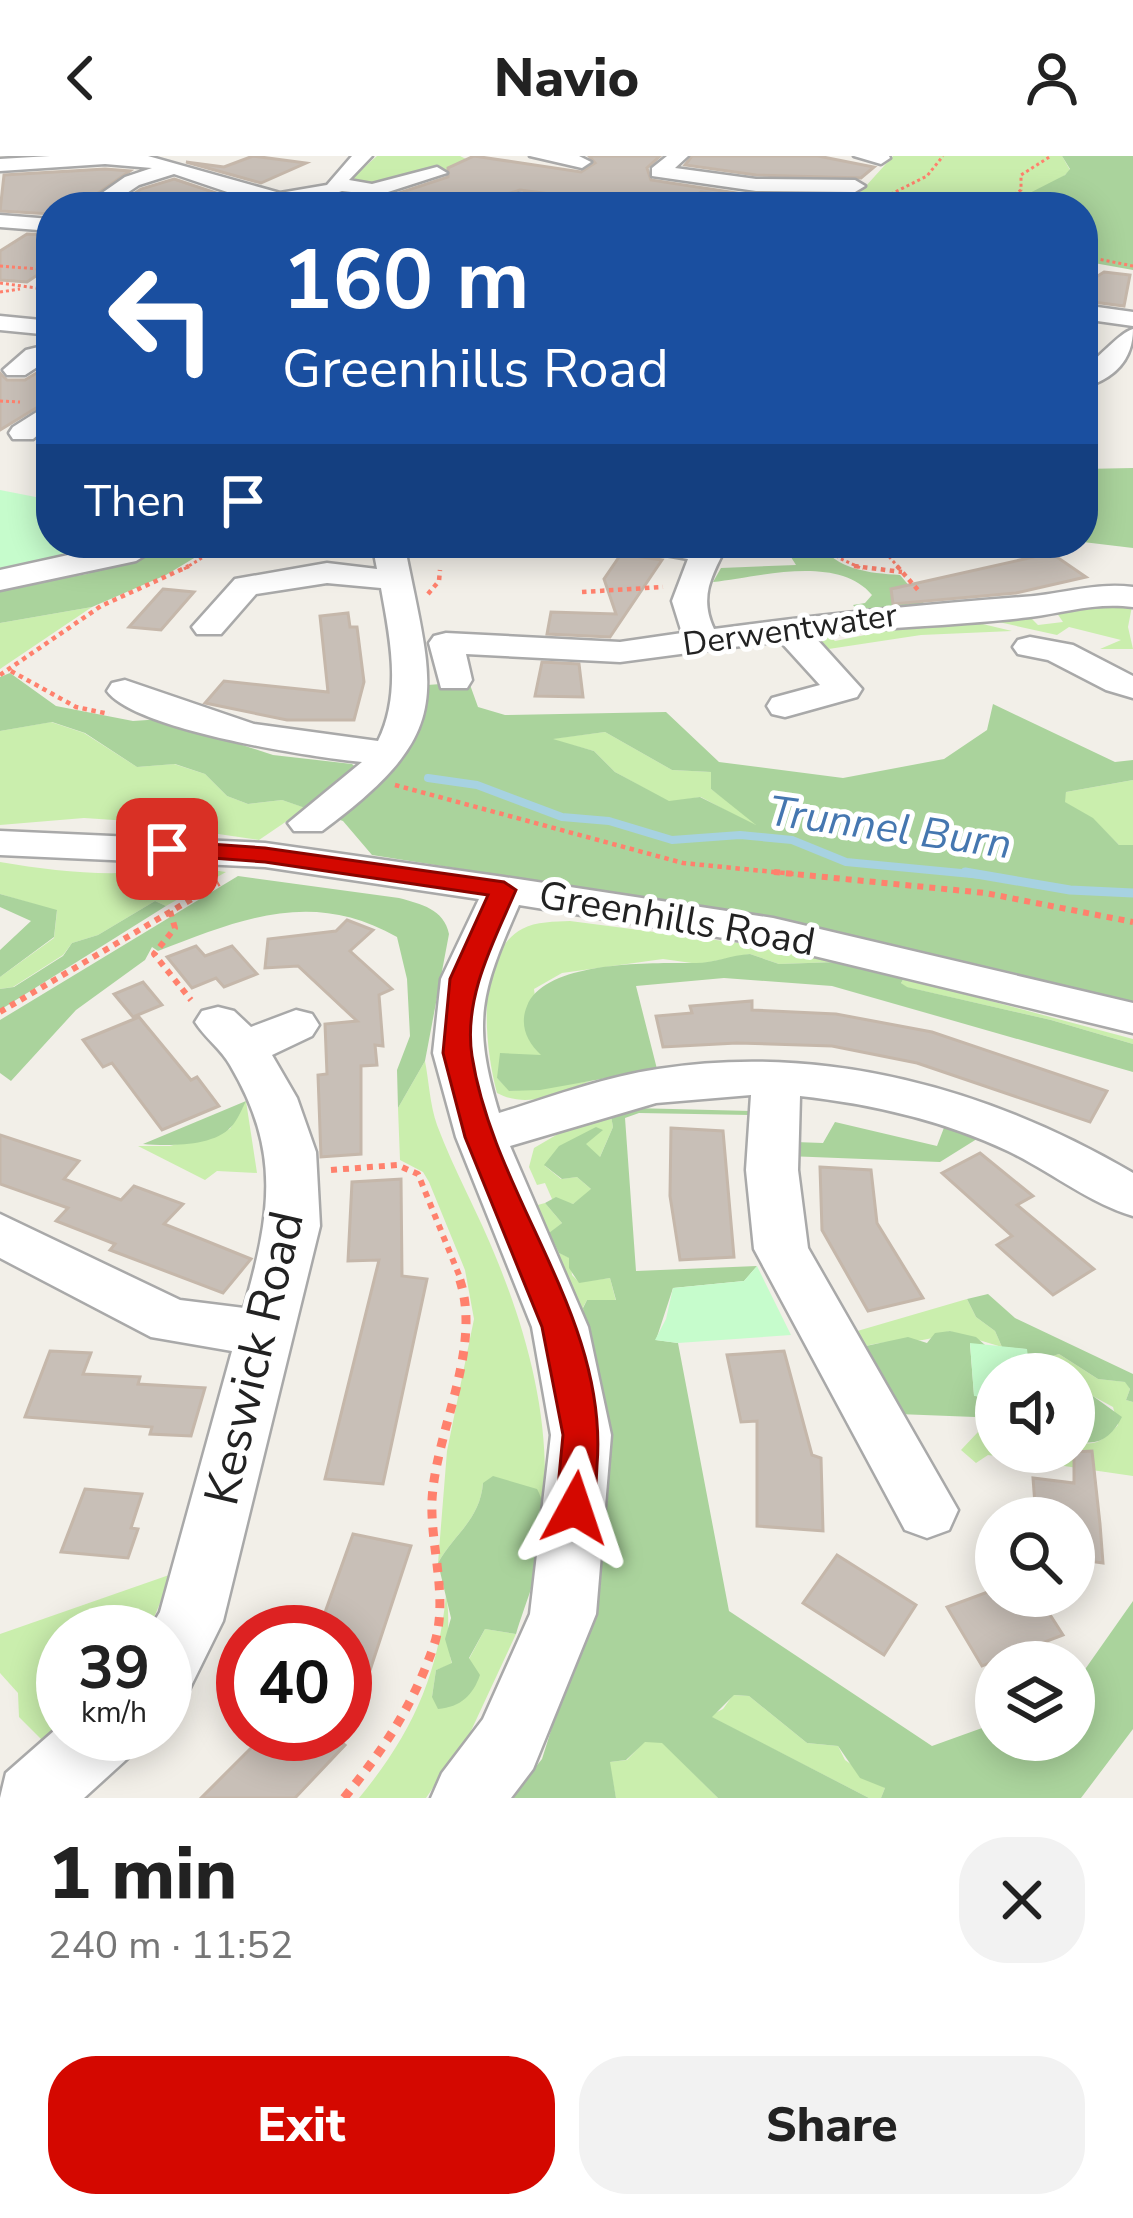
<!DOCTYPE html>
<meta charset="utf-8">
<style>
body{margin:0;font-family:"Nunito Sans",sans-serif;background:#f2f2f2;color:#222;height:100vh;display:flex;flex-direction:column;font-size:45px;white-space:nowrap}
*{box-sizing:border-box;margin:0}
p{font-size:39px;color:#767676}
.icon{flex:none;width:66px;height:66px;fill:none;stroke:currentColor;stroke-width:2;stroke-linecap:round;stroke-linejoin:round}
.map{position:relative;height:1642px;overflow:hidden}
.panel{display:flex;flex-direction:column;background:#fff;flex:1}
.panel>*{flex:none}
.banner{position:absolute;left:36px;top:36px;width:1062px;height:366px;border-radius:48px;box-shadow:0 6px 30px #0003;background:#1a4fa0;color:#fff;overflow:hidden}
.buttons{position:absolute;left:975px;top:1197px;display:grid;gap:24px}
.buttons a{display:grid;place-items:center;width:120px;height:120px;border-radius:50%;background:#fff;box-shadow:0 6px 30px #0003;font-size:60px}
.speed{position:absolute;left:36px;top:1449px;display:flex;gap:24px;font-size:60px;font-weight:700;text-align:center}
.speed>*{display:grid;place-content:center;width:156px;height:156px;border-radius:50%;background:#fff;box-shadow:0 6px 30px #0003;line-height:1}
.speed small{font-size:30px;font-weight:400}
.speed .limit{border:18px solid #d22;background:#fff;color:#111}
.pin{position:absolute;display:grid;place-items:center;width:102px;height:102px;color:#fff;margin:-51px;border-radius:24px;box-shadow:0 6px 18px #0006}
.me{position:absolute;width:132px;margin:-66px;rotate:5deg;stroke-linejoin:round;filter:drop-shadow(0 0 9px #0008)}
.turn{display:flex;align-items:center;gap:42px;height:252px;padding:0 48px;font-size:54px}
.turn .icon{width:156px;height:156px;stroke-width:2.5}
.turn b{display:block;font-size:84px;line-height:102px}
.then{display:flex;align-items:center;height:114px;padding:0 48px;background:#0003;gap:24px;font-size:45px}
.round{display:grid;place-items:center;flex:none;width:126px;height:126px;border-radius:48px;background:#f2f2f2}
.headline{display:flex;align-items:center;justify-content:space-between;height:204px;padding:0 48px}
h1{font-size:72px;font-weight:800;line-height:90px}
.cta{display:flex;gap:24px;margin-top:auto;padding:24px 48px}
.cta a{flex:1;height:138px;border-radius:48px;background:#d40800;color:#fff;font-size:48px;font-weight:800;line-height:138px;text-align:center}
.cta a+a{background:#f2f2f2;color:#222}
header{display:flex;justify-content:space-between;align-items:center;height:156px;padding:0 48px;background:#fff;font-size:54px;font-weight:800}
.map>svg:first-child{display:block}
</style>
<header><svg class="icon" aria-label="back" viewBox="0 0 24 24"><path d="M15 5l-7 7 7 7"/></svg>Navio<svg class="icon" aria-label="person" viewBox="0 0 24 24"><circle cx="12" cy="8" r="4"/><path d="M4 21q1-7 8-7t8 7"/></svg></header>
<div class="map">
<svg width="1133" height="1642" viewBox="0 0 1133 1642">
<rect width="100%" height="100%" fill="#f2efe8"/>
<g fill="#caeead">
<polygon points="377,0 460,0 466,3 460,8 762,51 687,51 441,13 378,32 350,24"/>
<path d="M893,0H1062L1070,14C1019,67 916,51 847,51Z"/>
<polygon points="1133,445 1128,471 1133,493 1100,493 1121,484 1069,471 1057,479 976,461 1028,459 1038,469 1063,466 1052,450"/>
<polygon points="92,451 0,513 0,467"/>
<polygon points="953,461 1012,475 921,479 822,494 814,482 824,475 835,485 875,477 866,467"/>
<polygon points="51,566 84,577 137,611 174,608 205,618 227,640 248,648 282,644 306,652 259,684 129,665 84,662 0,669 0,575"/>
<polygon points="605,576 672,614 712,616 711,633 756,666 756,671 701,641 669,646 615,616 594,595 549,583"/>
<polygon points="1133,624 1133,689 1119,689 1093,663 1064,646 1066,636"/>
<path d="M0,706C41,713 81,718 122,717C159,716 190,710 226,716L166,750L155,745L98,779L72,787L63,799L13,831L0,833V821L54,782L57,755L0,738Z"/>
<path d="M570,765L777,792L837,806L779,808L750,798L699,808L663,803L562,817L534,833L543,900L497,922L510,935L591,925C560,936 529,954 497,937C485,893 474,799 522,773C536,765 555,766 570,765Z"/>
<polygon points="904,822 1133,883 1133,888 1051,864 906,831 901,827"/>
<path d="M425,905C429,926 430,949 437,969C454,1015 479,1058 497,1104C528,1180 550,1263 544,1346L483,1327C480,1364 454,1378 438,1407L447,1295L474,1163L465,1114L429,1026L423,1016L400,1004L398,952Z"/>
<polygon points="246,945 257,1017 217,1015 205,1024 138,990 170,990 230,973"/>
<polygon points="611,960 613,971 599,1003 573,985 560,990 545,1010 561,1023 577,1021 592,1034 573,1048 552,1043 545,1027 537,1029 529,1011 534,992 563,975"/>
<polygon points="545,1047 562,1067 549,1078 559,1097 570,1102 572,1119 579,1126 610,1122 616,1145 587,1144 583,1151 589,1172 586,1188 534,1050"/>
<path d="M967,1143L976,1161L995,1175L1002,1191L949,1175C922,1191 897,1181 866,1190L863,1203L847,1178Z"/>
<path d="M1059,1198L1098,1223L1126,1226L1130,1233L1126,1244L1133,1246V1320L988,1299L976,1307L961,1294L978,1276L975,1261L986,1255L987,1246L974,1240L996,1242V1296H1074V1283C1094,1294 1104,1283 1118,1269L1113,1251L1089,1238L1088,1228H1074V1218H1054L1046,1202Z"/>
<polygon points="172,1418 148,1476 63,1476 63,1575 48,1590 19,1561 18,1537 0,1517 0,1478"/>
<path d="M446,1439C451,1464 445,1483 452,1508L436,1514L432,1541L469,1503L485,1473L516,1478L470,1577L426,1642H359C411,1579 438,1521 446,1439Z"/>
<polygon points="733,1539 749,1540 807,1587 838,1590 845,1604 885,1632 881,1642 869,1642 709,1560 723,1553"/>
<polygon points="644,1586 662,1586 718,1642 616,1642 609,1606 627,1604"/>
</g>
<g fill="#aad39c" fill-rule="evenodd">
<polygon points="1062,0 1133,0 1133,114 1083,105 1083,51 1002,51 1065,19 1070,13"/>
<polygon points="1133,312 1133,392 1083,386 1083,313"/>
<polygon points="171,387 219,387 166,419 92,451 0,467 0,433 87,418"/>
<path d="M782,387H818C838,414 868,417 900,419L927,451L860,457L853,449L865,447L872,439C838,398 758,421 713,426L721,412L796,409Z"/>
<path d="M10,517L56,550L133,565L162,563L273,599L352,608L366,621C395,593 427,572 427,529L469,526L478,551L505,559L666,556L719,606L843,622L944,603L987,574L993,548L1115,606L1133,604V624L1066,636L1065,646L1093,662L1119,689H1133V848L793,765L372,699L343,665L282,644L248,648L227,640L205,618L175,608L137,611L85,577L52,566L0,575V521ZM605,576L672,614L711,616V633L756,669L700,641L669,645L615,616L594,595L553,583Z"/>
<path d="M238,720L399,742C421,748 444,753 449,778L425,905L398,952L397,914L410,880L407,823L397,781C313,733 243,762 158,795L152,791L145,804L76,854L11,925L0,917V864Z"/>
<polygon points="0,738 57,754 54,781 0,821 0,794 31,765 0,751"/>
<polygon points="155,745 166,750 0,854 0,833 14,831 63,800 72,787 98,779"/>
<path d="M750,798L779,808L837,806L904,822L901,827L907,831L1051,864L1133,888V916L832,830L724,822L636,830L657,913L540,934L509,935L497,922L500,897L541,899C527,886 519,869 527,850C545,804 652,807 696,807C713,807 732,799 750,798Z"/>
<path d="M246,945C242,953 237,965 231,971C213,991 167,990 143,988Z"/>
<polygon points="633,952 751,955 750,959 639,957 625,962 636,1115 757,1110 744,1125 673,1132 656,1184 678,1187 729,1455 932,1590 996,1567 996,1584 1074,1584 1074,1529 1133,1445 1133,1573 1081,1642 881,1642 885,1632 860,1622 838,1590 807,1587 749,1540 734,1539 712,1561 869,1642 718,1642 662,1587 645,1586 626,1604 610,1606 616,1642 511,1642 542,1603 585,1466 605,1356 603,1276 583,1152 587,1144 616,1144 610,1122 579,1127 569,1112 569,1102 559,1097 549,1077 562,1067 545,1047 556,1041 573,1048 591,1033 577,1021 562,1023 544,1009 559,990 596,971 603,974 586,988 600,1001 613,971 611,960"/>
<polygon points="835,966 937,990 945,969 980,981 940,1006 787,1000 795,986 823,987"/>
<polygon points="988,1138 1015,1162 1133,1218 1133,1246 1126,1244 1130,1233 1125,1226 1098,1223 1059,1198 1046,1202 1054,1218 1030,1218 1026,1193 1002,1191 995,1175 976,1161 967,1143"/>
<polygon points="950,1175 976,1181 985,1189 970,1188 974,1239 988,1246 986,1255 975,1261 898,1258 863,1203 866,1190 908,1181 927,1187 935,1177"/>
<path d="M1074,1228H1088L1090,1238L1122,1261C1112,1281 1096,1293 1074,1283Z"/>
<path d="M493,1320L537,1333C559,1373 528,1437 516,1478L485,1473L469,1502L480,1519C473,1539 461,1551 438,1553L432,1541L436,1514L452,1507L445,1483L451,1462L438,1407C454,1378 480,1364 483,1327Z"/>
</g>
<g fill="#c6fccc">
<polygon points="0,334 51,344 51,387 133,387 0,419"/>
<polygon points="757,1110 791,1179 678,1187 655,1184 666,1163 673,1132 744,1125"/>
<polygon points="970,1187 1027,1193 1030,1218 996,1218 996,1242 974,1240"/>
</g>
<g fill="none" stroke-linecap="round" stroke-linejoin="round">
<polyline stroke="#a7d2e1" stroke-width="8" points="428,622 477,629 562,661 609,665 672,684 740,679 792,684 846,706 982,719"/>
<polyline stroke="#a7d2e1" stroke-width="9" points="965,716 1070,734 1133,737"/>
</g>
<g fill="#c8bfb7" stroke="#c5b7aa" stroke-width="3">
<polygon points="253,0 306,7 261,27 186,6 224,11"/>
<polygon points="474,0 581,16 595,7 589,0 660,0 647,12 651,24 756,40 832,40 820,51 701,36 678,51 586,51 573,41 520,34 465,51 419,51 399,37 448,21 448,12"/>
<polygon points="692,0 818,0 874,11 861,22 756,19 685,9"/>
<polygon points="105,13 130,15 78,51 51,51 51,58 0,55 4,19"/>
<polygon points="174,23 228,41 206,51 115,50 141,33"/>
<polygon points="27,78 51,79 51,110 27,126 0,124 0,95"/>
<polygon points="1104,116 1130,119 1124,150 1085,145 1090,125"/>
<polygon points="48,210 51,243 0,274 0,217 7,224 25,224"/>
<polygon points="1051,397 1086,421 1016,437 893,448 891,433"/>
<polygon points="621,398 662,404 610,481 547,478 551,456 616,458 604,423"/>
<polygon points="163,433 194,436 161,474 129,471"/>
<polygon points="348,457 350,471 357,471 364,526 354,564 287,564 205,547 224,525 328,536 320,460"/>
<polygon points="542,506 579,508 583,541 535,540"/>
<polygon points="347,764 373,774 350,795 392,833 379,839 383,890 375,889 377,909 361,910 361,998 321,1001 318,919 327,918 325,868 357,865 298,810 265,812 268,783 336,775"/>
<polygon points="196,790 205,800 232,790 257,818 224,831 216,822 192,832 167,801"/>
<polygon points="143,826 162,849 133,861 114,838"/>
<polygon points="752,845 752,854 836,858 932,876 1107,935 1090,966 917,907 832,890 737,887 663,891 656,860 692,857 690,850"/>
<polygon points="139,861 191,924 197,921 219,950 162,974 112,907 103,911 83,884"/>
<polygon points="671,972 723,975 734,1101 680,1104 670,1040"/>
<polygon points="0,979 79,1005 64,1023 121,1044 134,1030 183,1048 164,1068 251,1103 223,1137 110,1094 115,1088 56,1065 68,1052 0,1028"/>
<polygon points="980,997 1033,1040 1017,1049 1094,1113 1053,1139 997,1089 1012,1080 942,1017"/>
<polygon points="820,1011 871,1014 877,1067 923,1142 868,1155 822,1074"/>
<polygon points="401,1023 402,1120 427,1123 383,1328 325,1323 379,1104 348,1105 352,1026"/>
<polygon points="50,1195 91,1197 83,1218 140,1221 138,1228 205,1232 191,1280 150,1278 152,1271 25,1261"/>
<polygon points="784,1195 812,1299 821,1302 823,1375 757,1370 757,1265 741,1266 727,1199"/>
<polygon points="1092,1295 1100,1368 1103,1407 1074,1403 1074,1362 1036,1362 1033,1322 1074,1327 1074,1296"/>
<polygon points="85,1333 142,1338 131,1372 138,1373 128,1402 61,1396"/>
<polygon points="353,1378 411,1390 350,1575 345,1574 345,1476 318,1476"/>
<polygon points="837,1399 916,1449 884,1499 803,1447"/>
<polygon points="996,1433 996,1440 1038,1440 1063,1479 982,1510 947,1451"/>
<polygon points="265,1578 332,1578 345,1589 295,1642 201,1642"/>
</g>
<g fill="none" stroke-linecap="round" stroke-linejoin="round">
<g stroke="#a9a9a9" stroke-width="5">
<g id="minor">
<polygon points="50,0 148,0 280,37 327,29 352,0 372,0 349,24 372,28 437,11 447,17 388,36 415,51 389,51 360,37 342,35 306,47 257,46 174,18 139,29 106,51 82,51 125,21 152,12 105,8 0,15 0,3"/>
<polygon points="530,0 579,0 591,6 582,12"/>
<polygon points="667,0 688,0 675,12 756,23 855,24 865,30 855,36 756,35 652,20 652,12"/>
<polygon points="854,0 889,0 890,2 881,8"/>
<polygon points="519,38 572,45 582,51 469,51"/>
<polygon points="0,59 51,63 51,75 0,71"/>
<polygon points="1083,149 1133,156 1133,170 1083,163"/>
<polygon points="0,160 51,165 51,179 0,174"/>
<path d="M1133,173C1133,204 1114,223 1083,232V213C1099,202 1119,177 1133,173Z"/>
<polygon points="51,188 51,202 25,219 7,219 3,214 26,194"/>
<polygon points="51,247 51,268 33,283 13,283 9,277 13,271"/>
<polygon points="123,387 165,387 136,405 0,434 0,414"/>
<path d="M372,387H404C434,539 458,574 322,675H294L288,667L362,606C311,601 135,574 107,535L112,527L125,524L254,568L378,585C402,537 390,482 381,432L327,427L256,438L221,478H197L192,471L235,423L327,407L377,413Z"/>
<path d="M419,387H455C447,398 435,399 422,396Z"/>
<path d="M632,387H728C713,418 698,439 714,473C817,459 918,449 1022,441C1061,439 1094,426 1133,431V451C1097,446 1066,456 1030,461C959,470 886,470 814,480L862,533L857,541L785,561L772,558L767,550L772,542L820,529L780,485L620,506L466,498L472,524L467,532H441L429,487L434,480L446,477L620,486L682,477L672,445L688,403L637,394Z"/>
<polygon points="1030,481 1073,489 1133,520 1133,542 1106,534 1048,504 1018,498 1013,491 1018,484"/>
<path d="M0,675L265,687L504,721L773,762L1133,847V877L773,790L519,749C481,836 471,864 499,957C551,941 604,921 658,913C824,887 990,933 1133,1017V1060C1089,1047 1050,1015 1008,995C942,964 872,948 800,940L798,1014L808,1092L958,1354L949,1374L927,1382L905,1374L754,1093L746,1014L751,939L656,947L510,990L588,1171L611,1279L596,1458L533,1613L511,1642H431L442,1617L483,1563L530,1458L551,1279L532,1171L456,981L433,897L441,823L479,743L265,711L0,699Z"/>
<path d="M218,851L234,855L251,871L296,854L312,858L319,869L312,880L272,899L297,942L316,996L320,1070L223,1465L189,1534L165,1543V1476H148L160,1456L232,1195L151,1181L0,1102V1058L180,1144L244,1152C270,1059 282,997 230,909C221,893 205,882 195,866L202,855Z"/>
<polygon points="63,1567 63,1578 138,1578 128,1602 84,1642 0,1642 6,1617"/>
</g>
</g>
<g stroke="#ff816d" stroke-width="3" stroke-dasharray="3 3" stroke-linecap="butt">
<polyline points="869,49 927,20 943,0"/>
<polyline points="993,51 1021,34 1021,19 1051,0"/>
<polyline points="1083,100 1133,110"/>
<polyline points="0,110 51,114"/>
<polyline points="0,127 51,134"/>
<polyline points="0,136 20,133"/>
<polyline points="0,245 20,246"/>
<polyline points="823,387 839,402 863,413"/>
<polyline points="877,387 900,413"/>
<polyline points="184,413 226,387"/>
</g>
<g stroke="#ff816d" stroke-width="4.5" stroke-dasharray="4.5 4.5" stroke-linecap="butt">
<polyline points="854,410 902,416"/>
<polyline points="897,410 918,434"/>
<polyline points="582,436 663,431"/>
<polyline points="428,438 439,425 440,414"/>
<polyline points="11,515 76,551 109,558"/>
<polyline points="0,519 101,450 189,410"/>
<polyline points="395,629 683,707 804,719"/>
</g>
<g stroke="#ff816d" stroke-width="6" stroke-dasharray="6 6" stroke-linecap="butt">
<polyline points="774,716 985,737 1133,766"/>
<polyline points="170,755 175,772 154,798 191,844"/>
<polyline points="0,856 219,727"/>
<polyline points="331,1014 397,1009 418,1018 459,1119"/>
</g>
<path stroke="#ff816d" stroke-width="9" stroke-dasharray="9 9" stroke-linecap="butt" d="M344,1642C384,1593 412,1551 433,1492C450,1445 430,1392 432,1344C436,1271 486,1188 457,1116"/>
<use href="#minor" fill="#fff" fill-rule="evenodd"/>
</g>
<path fill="#d40800" stroke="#8a0500" stroke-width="3" d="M167,685L265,692L504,726L516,734C494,785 463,841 472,900C494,1041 609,1161 597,1309C596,1328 596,1346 588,1363L575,1368L562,1363L556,1352L563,1279L542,1171L465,981L443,897L450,823L488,739L265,706L158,698L154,693L158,687Z"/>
<g text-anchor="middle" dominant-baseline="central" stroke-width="10" stroke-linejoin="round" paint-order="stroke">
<g font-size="33" fill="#222" stroke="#fff">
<text transform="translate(790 474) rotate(-8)">Derwentwater</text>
</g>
<g font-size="39" fill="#222" stroke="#fff">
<text transform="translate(677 763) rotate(10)">Greenhills Road</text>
</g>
<g font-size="42" font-style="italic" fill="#4577b0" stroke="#fff">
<text transform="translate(890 672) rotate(8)">Trunnel Burn</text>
</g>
<g font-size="48" fill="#222" stroke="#fff">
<text transform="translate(254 1202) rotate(-77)">Keswick Road</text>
</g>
</g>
</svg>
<div class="buttons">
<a><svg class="icon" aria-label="sound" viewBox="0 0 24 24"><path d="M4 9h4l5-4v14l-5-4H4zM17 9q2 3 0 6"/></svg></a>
<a><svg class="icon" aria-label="search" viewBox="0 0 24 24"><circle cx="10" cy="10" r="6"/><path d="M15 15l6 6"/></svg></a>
<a><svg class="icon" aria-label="layers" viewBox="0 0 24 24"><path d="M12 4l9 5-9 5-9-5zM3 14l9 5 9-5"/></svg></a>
</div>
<div class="speed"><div>39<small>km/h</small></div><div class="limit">40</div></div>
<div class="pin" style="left:167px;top:693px;background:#d93025"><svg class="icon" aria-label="arrive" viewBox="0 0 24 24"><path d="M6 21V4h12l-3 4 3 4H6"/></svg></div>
<svg class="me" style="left:575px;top:1352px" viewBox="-20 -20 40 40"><path d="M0-17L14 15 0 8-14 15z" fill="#d40800" stroke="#fff" stroke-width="4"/></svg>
<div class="banner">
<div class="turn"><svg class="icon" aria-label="left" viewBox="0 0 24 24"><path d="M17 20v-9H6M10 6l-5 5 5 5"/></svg><div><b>160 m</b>Greenhills Road</div></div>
<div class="then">Then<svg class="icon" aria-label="arrive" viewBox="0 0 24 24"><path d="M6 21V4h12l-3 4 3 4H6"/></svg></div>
</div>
</div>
<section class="panel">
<div class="headline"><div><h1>1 min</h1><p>240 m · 11:52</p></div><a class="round"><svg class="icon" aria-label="close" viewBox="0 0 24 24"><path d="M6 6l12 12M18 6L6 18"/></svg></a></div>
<div class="cta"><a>Exit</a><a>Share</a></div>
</section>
